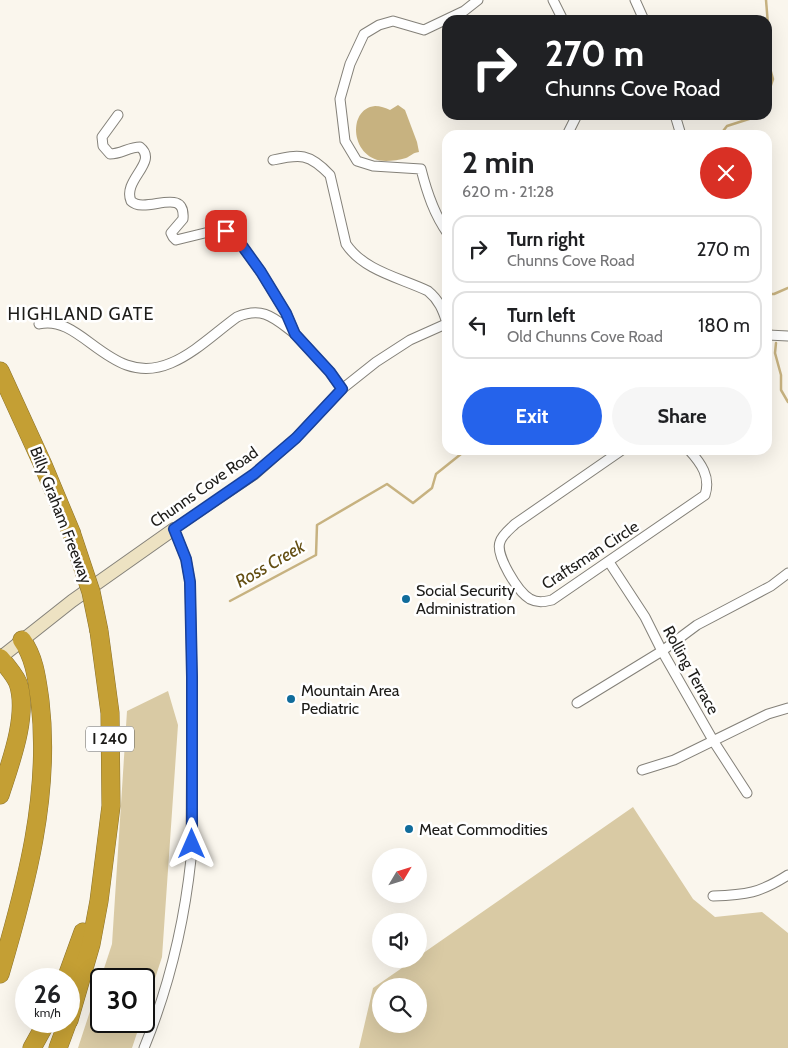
<!DOCTYPE html>
<meta charset="utf-8">
<style>
body{margin:0;font-family:Cabin,sans-serif;background:#f6f6f6;color:#202124;height:100vh;display:flex;flex-direction:column;font-size:19px;white-space:nowrap}
*{box-sizing:border-box;margin:0}
p{font-size:16px;color:#757577}
.icon{flex:none;width:28px;height:28px;fill:none;stroke:currentColor;stroke-width:2;stroke-linecap:round;stroke-linejoin:round}
.map{position:relative;flex:1;overflow:hidden}
.panel{position:absolute;left:442px;top:130px;width:330px;height:325px;display:flex;flex-direction:column;background:#fff;border-radius:15px;box-shadow:0 5px 20px #0002}
.panel>*{flex:none}
.banner{position:absolute;left:442px;top:15px;width:330px;height:105px;border-radius:15px;box-shadow:0 5px 20px #0002;background:#202124;color:#fff;overflow:hidden}
.needle{width:32px;rotate:52deg}
.controls{position:absolute;left:372px;top:848px;display:grid;gap:10px}
.controls a{display:grid;place-items:center;width:55px;height:55px;border-radius:50%;background:#fff;box-shadow:0 5px 20px #0002;font-size:25px}
.speed{position:absolute;left:15px;top:968px;display:flex;gap:10px;font-size:25px;font-weight:700;text-align:center}
.speed>*{display:grid;place-content:center;width:65px;height:65px;border-radius:50%;background:#fff;box-shadow:0 5px 20px #0002;line-height:1}
.speed small{font-size:12px;font-weight:400}
.speed .limit{border:2px solid #111;border-radius:8px;background:#fff;color:#111}
.pin{position:absolute;display:grid;place-items:center;width:42px;height:42px;color:#fff;margin:-21px;border-radius:10px;box-shadow:0 2px 8px #0006}
.me{position:absolute;width:55px;margin:-28px;rotate:0deg;stroke-linejoin:round;filter:drop-shadow(0 0 4px #0008)}
.turn{display:flex;align-items:center;gap:18px;height:105px;padding:0 20px;font-size:22px}
.turn .icon{width:65px;height:65px;stroke-width:2.5}
.turn b{display:block;font-size:35px;line-height:42px}
.round{display:grid;place-items:center;flex:none;width:52px;height:52px;border-radius:26px;background:#f6f6f6}
.overview{display:flex;align-items:center;justify-content:space-between;height:85px;padding:0 20px}
h1{font-size:30px;font-weight:700;line-height:38px}
.button{display:flex;gap:10px;margin-top:auto;padding:10px 20px}
.button a{flex:1;height:58px;border-radius:30px;background:#2563eb;color:#fff;font-size:20px;font-weight:700;line-height:58px;text-align:center}
.button a+a{background:#f6f6f6;color:#202124}
ul{padding:0;list-style:none}
li{display:flex;align-items:center;gap:15px;height:68px;margin:0 10px 8px;padding:0 10px;border:2px solid #e0e0e0;border-radius:15px}
li div{flex:1}
li b{display:block;font-size:19px}
li em{font-style:normal}
.map>svg:first-child{display:block}
</style>
<div class="map">
<svg width="788" height="1048" viewBox="0 0 788 1048">
<rect width="100%" height="100%" fill="#faf6ed"/>
<g fill="#d9caa4" fill-rule="evenodd">
<polygon points="168,691 178,725 162,957 144,1012 144,979 101,979 101,1021 141,1021 132,1048 78,1048 112,944 127,711"/>
<path d="M633,807L693,899L715,917L762,912L788,933V1048H359L373,988L415,959H419V956ZM381,986H419V1024H381Z"/>
</g>
<path fill="#c7b280" d="M398,105L405,110L417,142L419,152C412,153 411,156 406,158C400,160 392,161 386,161C351,161 346,109 375,106C380,106 386,108 390,110Z"/>
<g fill="none" stroke-linecap="round" stroke-linejoin="round">
<g stroke="#c7b280" stroke-width="2.5">
<polyline points="766,0 769,37 768,61 773,79 768,94"/>
<polyline points="720,135 727,126 752,118 753,115"/>
<polyline points="768,294 774,294 788,288"/>
<polyline points="768,326 771,330"/>
<polyline points="776,343 775,353 781,375 781,390 788,402"/>
<polyline points="230,601 316,555 317,525 387,484 413,503 432,488 436,474 466,450"/>
</g>
<g stroke="#848179" stroke-width="11">
<g id="street">
<polyline points="553,0 563,20"/>
<polyline points="635,0 644,20"/>
<path d="M118,115L102,137L103,146L110,154C121,154 129,147 140,147C159,162 122,180 131,201C145,215 186,185 183,219L171,233L173,237L176,240L213,231H226L238,240L261,272L286,313L295,334L330,372L342,389"/>
<polyline points="675,115 681,135"/>
<polyline points="567,135 577,115"/>
<path d="M273,160C300,154 309,153 330,175L346,244C364,271 401,278 428,291C439,300 443,310 447,323"/>
<path d="M448,234C434,214 427,193 421,169L373,166L357,161L345,141L340,99L350,64L364,34L379,25L393,21L424,30L464,11L478,0"/>
<path d="M39,324C83,313 110,389 171,363C195,353 216,332 237,317C263,306 274,318 294,333"/>
<polyline points="768,335 788,336"/>
<path d="M622,450L515,524C510,529 502,535 500,542C495,555 518,592 530,599C538,603 543,602 552,600L705,495C711,477 701,463 689,450"/>
<polyline points="609,562 645,617 662,651 714,742 747,793"/>
<polyline points="577,703 662,651 697,625 771,586 788,573"/>
<polyline points="642,770 674,760 768,714 788,708"/>
<path d="M713,896C746,895 760,893 788,875"/>
<path d="M144,1048C169,987 184,925 191,859L192,677L190,582L186,559L174,529L254,475L296,438L342,389L376,362L410,340L448,323"/>
</g>
</g>
<g stroke="#848179" stroke-width="14">
<polyline id="secondary" points="0,658 72,601 174,529"/>
</g>
<g stroke="#8a712b" stroke-width="19">
<g id="highway">
<polyline points="0,371 43,465 71,532"/>
<path d="M0,795C10,764 29,715 18,683C14,674 7,666 0,658"/>
<path d="M0,974C26,886 51,794 40,701C37,680 35,658 22,640"/>
<polyline points="66,979 83,932"/>
<polyline points="69,1020 91,944 99,901 111,806 110,713 99,631"/>
<polyline points="32,1048 47,1021"/>
<polyline points="58,1048 68,1021"/>
</g>
</g>
<use href="#street" stroke="#fff" stroke-width="9"/>
<use href="#secondary" stroke="#ede2c2" stroke-width="12"/>
<use href="#highway" stroke="#c49f34" stroke-width="18"/>
<g stroke="#8a712b" stroke-width="19" stroke-linecap="butt">
<polyline id="highway-bridge" points="71,532 91,592 99,631"/>
</g>
<use href="#highway-bridge" stroke="#c49f34" stroke-width="18"/>
</g>
<g fill="none" stroke-linecap="round" stroke-linejoin="round">
<g stroke="#184099" stroke-width="12">
<polyline id="route" points="192,844 192,677 190,582 186,559 174,529 254,474 296,438 342,389 330,372 295,334 286,313 261,272 238,240 226,231"/>
</g>
<use href="#route" stroke="#2563eb" stroke-width="9"/>
</g>
<g fill="#106c9b" stroke="#fff" stroke-width="2">
<circle cx="406" cy="599" r="5"/>
<circle cx="291" cy="699" r="5"/>
<circle cx="409" cy="829" r="5"/>
</g>
<g text-anchor="middle" dominant-baseline="central" stroke-width="5" stroke-linejoin="round" paint-order="stroke">
<rect fill="#fff" stroke="#61605e" stroke-width="1" x="86" y="726.5" width="48" height="25" rx="4"/>
<g font-size="15" font-weight="bold" fill="#1d1c19">
<text x="110" y="739">I 240</text>
</g>
<g font-size="16" fill="#1d1c19" stroke="#fff">
<text transform="translate(204 487) rotate(-35)">Chunns Cove Road</text>
<text transform="translate(61 515) rotate(69)">Billy Graham Freeway</text>
<text transform="translate(590 555) rotate(-33)">Craftsman Circle</text>
<text transform="translate(691 670) rotate(61)">Rolling Terrace</text>
</g>
<g font-size="16" fill="#1d1c19" stroke="#fff" text-anchor="start">
<text x="416" y="590">Social Security<tspan x="416" dy="18">Administration</tspan></text>
<text x="301" y="690">Mountain Area<tspan x="301" dy="18">Pediatric</tspan></text>
<text x="419" y="829">Meat Commodities</text>
</g>
<g font-size="18" letter-spacing="1" fill="#1d1c19" stroke="#fff">
<text x="81" y="314">HIGHLAND GATE</text>
</g>
<g font-size="18" font-style="italic" fill="#634e12" stroke="#fff">
<text transform="translate(270 564) rotate(-30)">Ross Creek</text>
</g>
</g>
</svg>
<div class="controls">
<a><svg class="needle" viewBox="-14 -14 28 28"><path d="M0-13l5 13h-10z" fill="#e53935"/><path d="M0 13l5-13h-10z" fill="#757577"/></svg></a>
<a><svg class="icon" aria-label="sound" viewBox="0 0 24 24"><path d="M4 9h4l5-4v14l-5-4H4zM17 9q2 3 0 6"/></svg></a>
<a><svg class="icon" aria-label="search" viewBox="0 0 24 24"><circle cx="10" cy="10" r="6"/><path d="M15 15l6 6"/></svg></a>
</div>
<div class="speed"><div>26<small>km/h</small></div><div class="limit">30</div></div>
<div class="pin" style="left:226px;top:231px;background:#d93025"><svg class="icon" aria-label="arrive" viewBox="0 0 24 24"><path d="M6 21V4h12l-3 4 3 4H6"/></svg></div>
<svg class="me" style="left:192px;top:844px" viewBox="-20 -20 40 40"><path d="M0-17L14 15 0 8-14 15z" fill="#2563eb" stroke="#fff" stroke-width="4"/></svg>
<div class="banner">
<div class="turn"><svg class="icon" aria-label="right" viewBox="0 0 24 24"><path d="M7 20v-9h11M14 6l5 5-5 5"/></svg><div><b>270 m</b>Chunns Cove Road</div></div>
</div>
<section class="panel">
<div class="overview"><div><h1>2 min</h1><p>620 m · 21:28</p></div><a class="round" style="background:#d93025;color:#fff"><svg class="icon" aria-label="close" viewBox="0 0 24 24"><path d="M6 6l12 12M18 6L6 18"/></svg></a></div>
<ul>
<li><svg class="icon" aria-label="right" viewBox="0 0 24 24"><path d="M7 20v-9h11M14 6l5 5-5 5"/></svg><div><b>Turn right</b><p>Chunns Cove Road</p></div><em>270 m</em></li>
<li><svg class="icon" aria-label="left" viewBox="0 0 24 24"><path d="M17 20v-9H6M10 6l-5 5 5 5"/></svg><div><b>Turn left</b><p>Old Chunns Cove Road</p></div><em>180 m</em></li>
</ul>
<div class="button"><a>Exit</a><a>Share</a></div>
</section>
</div>
